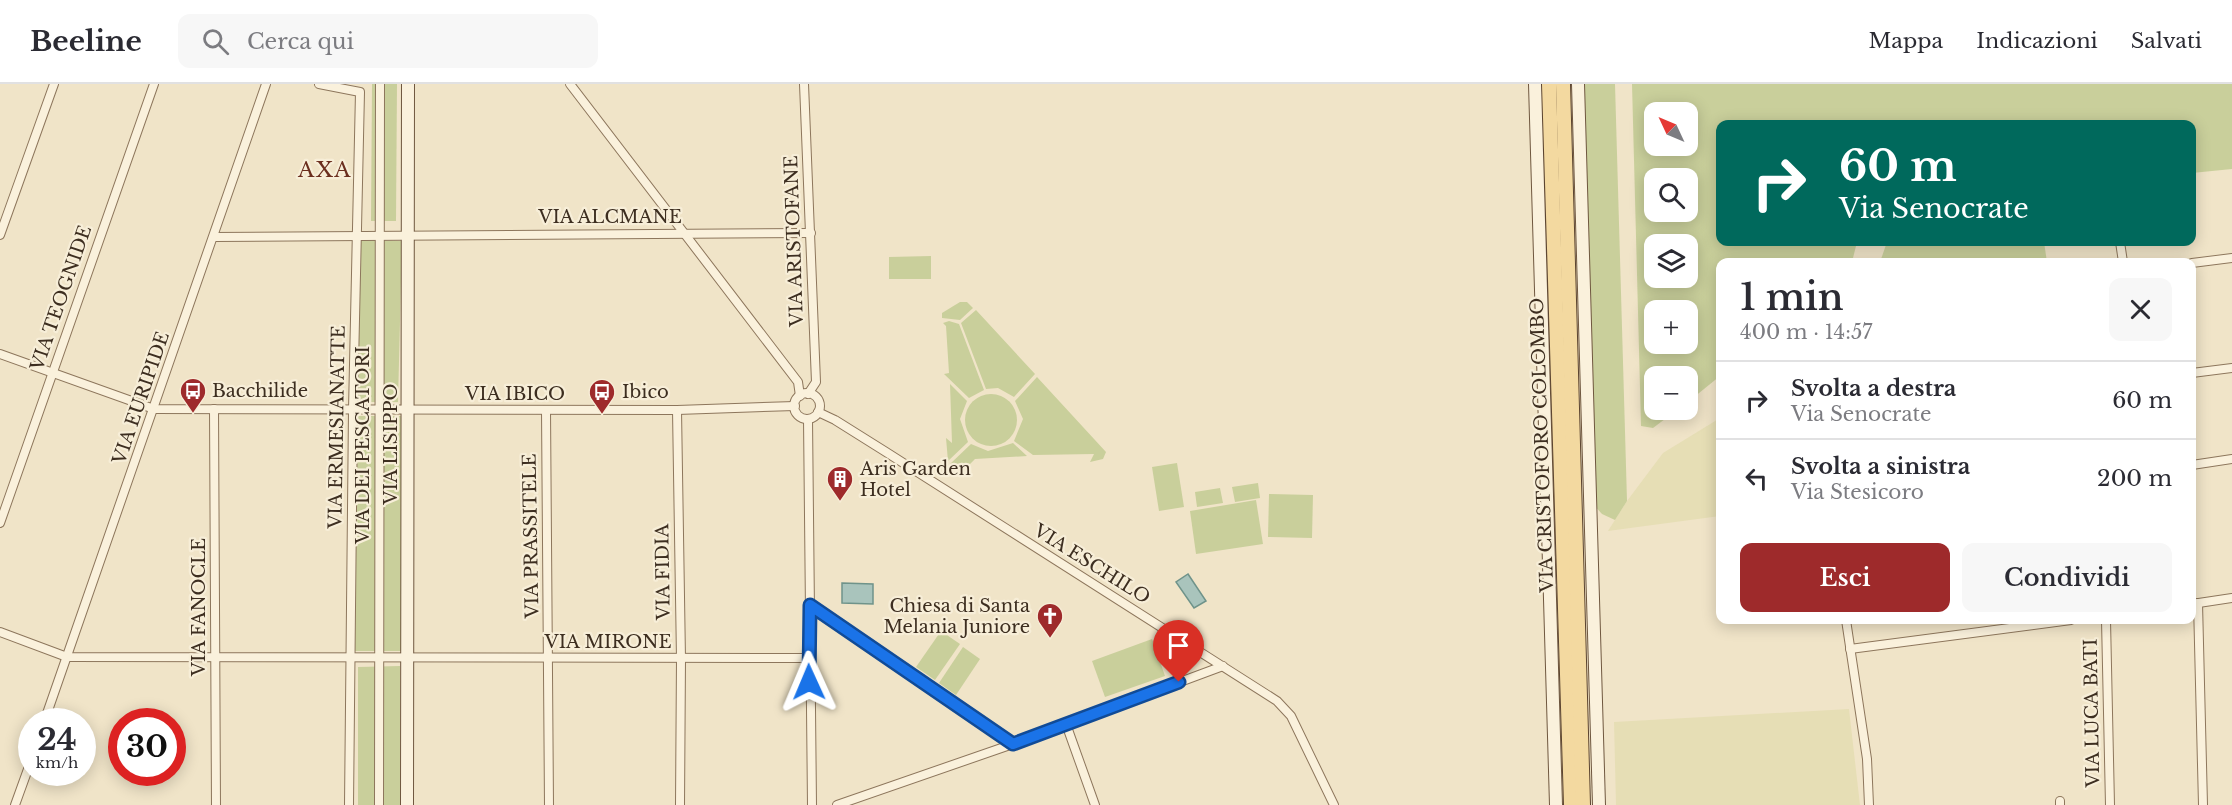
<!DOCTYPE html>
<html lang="it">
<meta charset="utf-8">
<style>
body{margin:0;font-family:"Libre Baskerville",serif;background:#f7f7f7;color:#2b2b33;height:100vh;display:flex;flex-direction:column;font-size:22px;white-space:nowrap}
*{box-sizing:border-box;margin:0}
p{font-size:20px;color:#7c7c81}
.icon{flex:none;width:33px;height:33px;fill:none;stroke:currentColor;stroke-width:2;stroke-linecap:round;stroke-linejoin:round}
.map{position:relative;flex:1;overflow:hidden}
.drawer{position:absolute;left:1716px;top:174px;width:480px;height:366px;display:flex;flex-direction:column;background:#fff;border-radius:12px;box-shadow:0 3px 15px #0003}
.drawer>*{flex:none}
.guide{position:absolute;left:1716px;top:36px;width:480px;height:126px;border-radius:12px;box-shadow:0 3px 15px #0003;background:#00695c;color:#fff;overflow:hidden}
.needle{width:39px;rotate:314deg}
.tools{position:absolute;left:1644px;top:18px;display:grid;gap:12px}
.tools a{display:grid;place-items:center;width:54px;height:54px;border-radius:12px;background:#fff;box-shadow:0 3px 15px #0003;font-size:30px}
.speed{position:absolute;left:18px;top:624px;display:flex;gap:12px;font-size:30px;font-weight:700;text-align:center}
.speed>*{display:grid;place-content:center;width:78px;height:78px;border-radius:50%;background:#fff;box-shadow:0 3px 15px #0003;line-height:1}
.speed small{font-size:15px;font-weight:400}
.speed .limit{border:9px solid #d22;background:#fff;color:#111}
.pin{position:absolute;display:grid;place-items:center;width:51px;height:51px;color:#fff;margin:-62px -26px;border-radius:50% 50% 50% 0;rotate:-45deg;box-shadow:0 0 6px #0007}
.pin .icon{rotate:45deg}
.me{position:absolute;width:66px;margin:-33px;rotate:359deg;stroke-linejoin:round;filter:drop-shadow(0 0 4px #0008)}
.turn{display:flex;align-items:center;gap:21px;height:126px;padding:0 24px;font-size:27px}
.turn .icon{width:78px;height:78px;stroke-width:2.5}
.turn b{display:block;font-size:42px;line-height:51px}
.round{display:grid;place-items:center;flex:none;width:63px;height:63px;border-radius:12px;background:#f7f7f7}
.summary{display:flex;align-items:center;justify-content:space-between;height:102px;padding:0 24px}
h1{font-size:36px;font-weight:600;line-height:45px}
.action{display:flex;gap:12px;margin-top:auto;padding:12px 24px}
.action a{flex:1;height:69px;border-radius:12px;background:#9e2a2b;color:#fff;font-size:24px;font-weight:600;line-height:69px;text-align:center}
.action a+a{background:#f7f7f7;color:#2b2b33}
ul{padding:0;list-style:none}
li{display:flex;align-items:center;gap:18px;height:78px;padding:0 24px;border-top:2px solid #e1e1e2}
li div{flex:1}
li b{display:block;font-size:22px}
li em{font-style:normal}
header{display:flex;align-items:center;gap:36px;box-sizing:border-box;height:84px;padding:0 30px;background:#fff;border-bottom:2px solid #e1e1e2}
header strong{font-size:28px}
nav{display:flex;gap:33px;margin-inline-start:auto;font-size:21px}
.search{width:420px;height:54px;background:#f7f7f7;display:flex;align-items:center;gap:15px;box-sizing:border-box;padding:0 21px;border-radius:12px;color:#7c7c81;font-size:22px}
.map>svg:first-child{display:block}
</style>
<header>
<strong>Beeline</strong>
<div class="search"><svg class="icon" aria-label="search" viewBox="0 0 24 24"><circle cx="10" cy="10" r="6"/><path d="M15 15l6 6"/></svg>Cerca qui</div>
<nav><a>Mappa</a><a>Indicazioni</a><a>Salvati</a></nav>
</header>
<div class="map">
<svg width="2232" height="721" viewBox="0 0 2232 721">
<rect width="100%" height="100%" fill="#f0e4c8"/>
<g fill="#e6deb5">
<polygon points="1720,334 1720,432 1608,447 1627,417 1663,369"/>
<polygon points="1849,625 1860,721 1616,721 1614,638"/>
</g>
<g fill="#c9cf9b" fill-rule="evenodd">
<polygon points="372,0 397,0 396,137 371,137"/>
<polygon points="1583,0 1615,0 1627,417 1615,436 1602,430 1594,421"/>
<path d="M1632,0H2232V85L2192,89V40H1720V158H1857L1852,178H1720V292L1688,318V292H1654V326H1677L1653,344L1641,342ZM1654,28H1688V62H1654ZM1654,94H1688V128H1654ZM1654,160H1688V194H1654ZM1654,226H1688V260H1654Z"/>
<polygon points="361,156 402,157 398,318 357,318"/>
<polygon points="1887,158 2044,158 2047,178 1880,178"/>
<polygon points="931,172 931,195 889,195 889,173"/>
<polygon points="960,218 967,218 973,224 960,236 942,234 942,229"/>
<polygon points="976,226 1035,290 1014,313 998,304 986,305 961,239"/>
<polygon points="949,237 959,240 984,306 969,314 944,290 949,289 946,242 943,239"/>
<polygon points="1037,293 1106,368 1103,375 1090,378 1094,370 1033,371 1014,357 1023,335 1015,317"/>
<polygon points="950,300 967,317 960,335 968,358 948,377 946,354 952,359"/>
<circle cx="991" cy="336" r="26"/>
<polygon points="356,332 402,332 402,567 355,567"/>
<polygon points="1013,359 1027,372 975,375 970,380 950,380 971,360 988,367"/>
<polygon points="1177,379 1184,423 1159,427 1152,383"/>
<polygon points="1258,399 1260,414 1235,418 1232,403"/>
<polygon points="1220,404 1223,419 1197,423 1195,408"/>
<polygon points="1269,410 1313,411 1312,454 1268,453"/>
<polygon points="1256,416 1263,460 1196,470 1190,427"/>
<polygon points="941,547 960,560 935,596 916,583"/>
<polygon points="1152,555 1165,592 1105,613 1092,577"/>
<polygon points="963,563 980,575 956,611 939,599"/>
<polygon points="400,582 400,721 358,721 358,583"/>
</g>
<g fill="#a9c4bc" stroke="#6f938a" stroke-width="1.5">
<polygon points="1188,490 1206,517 1194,524 1176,498"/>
<polygon points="842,499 873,500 873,520 842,519"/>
</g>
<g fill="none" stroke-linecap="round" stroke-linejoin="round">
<g stroke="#8d765c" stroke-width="10">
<g id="street">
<polyline points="319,0 360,8 353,326 349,721"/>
<polyline points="570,0 798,298 800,312"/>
<polyline points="804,0 816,298 808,310"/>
<polyline points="0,151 54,0"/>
<polyline points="214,153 811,149"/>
<polyline points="2120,158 2123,178"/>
<polyline points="2192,179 2232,174"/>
<polyline points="0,270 154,325 677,326 795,322"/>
<polyline points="2192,289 2232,284"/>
<circle cx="807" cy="322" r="13"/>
<polyline points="214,325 216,721"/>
<polyline points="546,326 549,721"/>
<polyline points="677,326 681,575 680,721"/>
<polyline points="818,328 835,336 886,368 1277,617 1291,632 1334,721"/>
<polyline points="808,335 812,721"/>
<polyline points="2192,381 2232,375"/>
<polyline points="0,439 154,0"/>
<polyline points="2198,519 2203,721"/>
<polyline points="2192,520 2232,514"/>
<polyline points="810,521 1013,660"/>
<polyline points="1846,536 1867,675 1869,721"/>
<polyline points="2106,536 2110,721"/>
<polyline points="0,548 67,573 809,574"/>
<polyline points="1850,565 2071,536"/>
<polyline points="44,638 266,0"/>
<polyline points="1066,640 1095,721"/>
<polyline points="2060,717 2060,721"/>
<polyline points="15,721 32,674"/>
<polyline points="379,721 380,0"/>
<polyline points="837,721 1013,660 1223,582"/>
</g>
</g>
<g stroke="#6f573f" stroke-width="14">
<g id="secondary">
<polyline points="1535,0 1556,721"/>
<polyline points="1578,0 1599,721"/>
<polyline points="407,721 408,0"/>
</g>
</g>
<g stroke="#5b4430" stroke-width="16">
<g id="primary">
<polyline points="1549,0 1571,721"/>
<polyline points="1563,0 1583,721"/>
</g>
</g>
<use href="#street" stroke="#faf1dc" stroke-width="8"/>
<use href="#secondary" stroke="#faf1dc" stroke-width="12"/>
<use href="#primary" stroke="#f3d9a0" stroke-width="14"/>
</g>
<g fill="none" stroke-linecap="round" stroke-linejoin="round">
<g stroke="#114b97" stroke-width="15">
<polyline id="route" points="809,598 810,521 1013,660 1179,598"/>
</g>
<use href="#route" stroke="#1a73e8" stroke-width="10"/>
</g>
<defs>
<g id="bus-pin" transform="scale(1.35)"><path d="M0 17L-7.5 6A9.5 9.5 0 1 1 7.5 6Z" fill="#9e2a2b" stroke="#f7eed8"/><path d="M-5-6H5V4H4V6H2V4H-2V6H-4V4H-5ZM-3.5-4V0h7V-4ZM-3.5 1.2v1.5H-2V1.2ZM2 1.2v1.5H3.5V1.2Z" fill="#fff"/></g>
<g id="building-pin" transform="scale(1.35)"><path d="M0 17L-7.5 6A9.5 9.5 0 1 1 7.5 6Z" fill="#9e2a2b" stroke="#f7eed8"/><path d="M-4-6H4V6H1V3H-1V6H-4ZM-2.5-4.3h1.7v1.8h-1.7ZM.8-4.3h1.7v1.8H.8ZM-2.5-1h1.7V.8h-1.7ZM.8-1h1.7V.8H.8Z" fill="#fff"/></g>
<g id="church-pin" transform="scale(1.35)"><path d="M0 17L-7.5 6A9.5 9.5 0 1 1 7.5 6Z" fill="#9e2a2b" stroke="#f7eed8"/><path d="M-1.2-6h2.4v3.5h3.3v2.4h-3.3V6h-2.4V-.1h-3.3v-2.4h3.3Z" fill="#fff"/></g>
</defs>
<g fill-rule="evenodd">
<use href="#bus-pin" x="193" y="307"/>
<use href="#bus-pin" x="602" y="308"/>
<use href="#building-pin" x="840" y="395"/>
<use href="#church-pin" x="1050" y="532"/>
</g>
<g text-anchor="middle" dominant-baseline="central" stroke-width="4.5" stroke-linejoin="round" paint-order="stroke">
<g font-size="18" fill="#3d2e20" stroke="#f7eed8">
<text x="610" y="133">VIA ALCMANE</text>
<text transform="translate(794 157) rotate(-92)">VIA ARISTOFANE</text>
<text transform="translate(61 214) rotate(-71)">VIA TEOGNIDE</text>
<text x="515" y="310">VIA IBICO</text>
<text transform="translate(141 314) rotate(-71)">VIA EURIPIDE</text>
<text transform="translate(337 343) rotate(-89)">VIA ERMESIANATTE</text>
<text transform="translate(391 360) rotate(-90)">VIA LISIPPO</text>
<text transform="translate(363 361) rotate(-90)">VIA DEI PESCATORI</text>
<text transform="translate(1542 361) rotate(-92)">VIA CRISTOFORO COLOMBO</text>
<text transform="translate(531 452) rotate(-91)">VIA PRASSITELE</text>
<text transform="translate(1092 480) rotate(32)">VIA ESCHILO</text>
<text transform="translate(663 488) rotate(-91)">VIA FIDIA</text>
<text transform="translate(199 523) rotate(-90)">VIA FANOCLE</text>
<text x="608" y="558">VIA MIRONE</text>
<text transform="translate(2092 629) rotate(-91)">VIA LUCA BATI</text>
</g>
<g font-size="18" fill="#3d2e20" stroke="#f7eed8" text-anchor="start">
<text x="212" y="307">Bacchilide</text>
<text x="622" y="308">Ibico</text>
<text x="860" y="385">Aris Garden<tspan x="860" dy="21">Hotel</tspan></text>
<text x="1030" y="522" text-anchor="end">Chiesa di Santa<tspan x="1030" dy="21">Melania Juniore</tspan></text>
</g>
<g font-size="21" letter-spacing="1.5" fill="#6b2e1e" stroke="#f7eed8">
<text x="325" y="86">AXA</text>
</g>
</g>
</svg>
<div class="tools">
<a><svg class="needle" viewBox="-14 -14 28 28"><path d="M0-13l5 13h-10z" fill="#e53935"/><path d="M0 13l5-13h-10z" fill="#7c7c81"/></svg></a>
<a><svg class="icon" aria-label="search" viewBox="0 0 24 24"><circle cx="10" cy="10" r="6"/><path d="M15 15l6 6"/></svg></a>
<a><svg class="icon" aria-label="layers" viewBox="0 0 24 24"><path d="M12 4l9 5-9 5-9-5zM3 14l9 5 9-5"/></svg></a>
<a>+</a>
<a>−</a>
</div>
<div class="speed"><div>24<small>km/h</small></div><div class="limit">30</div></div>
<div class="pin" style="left:1179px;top:598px;background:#d93025"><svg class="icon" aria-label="arrive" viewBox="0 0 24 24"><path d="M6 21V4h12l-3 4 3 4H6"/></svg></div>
<svg class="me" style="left:809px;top:598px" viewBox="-20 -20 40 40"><path d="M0-17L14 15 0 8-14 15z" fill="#1a73e8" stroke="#fff" stroke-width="4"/></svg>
<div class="guide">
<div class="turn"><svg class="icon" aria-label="right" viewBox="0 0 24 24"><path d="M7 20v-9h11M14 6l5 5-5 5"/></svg><div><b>60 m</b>Via Senocrate</div></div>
</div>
<section class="drawer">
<div class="summary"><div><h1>1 min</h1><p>400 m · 14:57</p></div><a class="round"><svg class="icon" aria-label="close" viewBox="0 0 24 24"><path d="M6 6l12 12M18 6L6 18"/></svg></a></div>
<ul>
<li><svg class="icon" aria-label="right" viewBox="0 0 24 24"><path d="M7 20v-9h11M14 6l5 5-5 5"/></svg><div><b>Svolta a destra</b><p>Via Senocrate</p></div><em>60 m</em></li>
<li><svg class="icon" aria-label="left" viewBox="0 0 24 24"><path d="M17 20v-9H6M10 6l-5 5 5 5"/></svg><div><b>Svolta a sinistra</b><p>Via Stesicoro</p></div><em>200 m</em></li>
</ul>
<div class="action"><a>Esci</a><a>Condividi</a></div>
</section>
</div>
